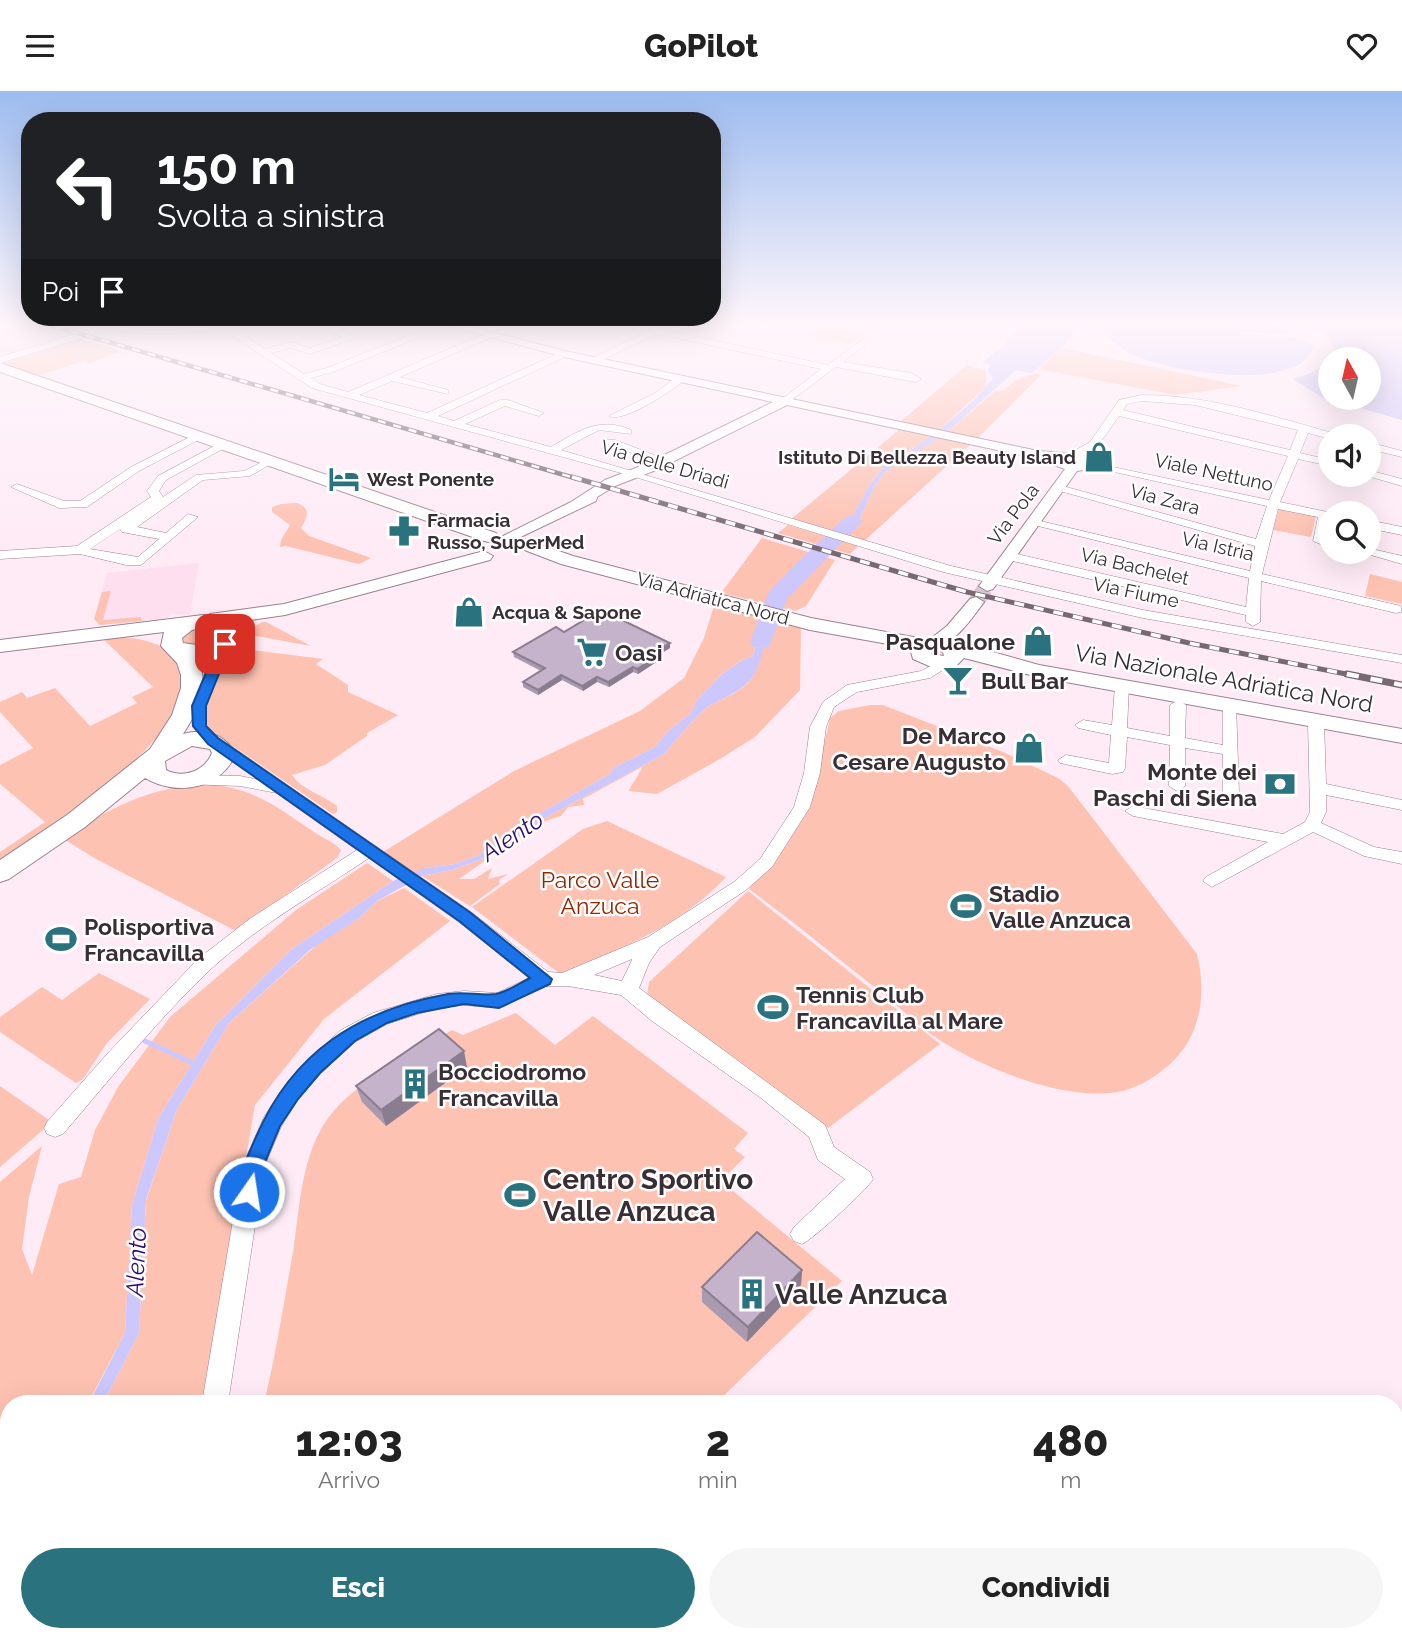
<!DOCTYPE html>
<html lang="it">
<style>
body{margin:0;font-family:Raleway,sans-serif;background:#f6f6f6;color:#222;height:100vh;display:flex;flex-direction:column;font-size:26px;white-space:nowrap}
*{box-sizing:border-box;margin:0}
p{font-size:23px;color:#767676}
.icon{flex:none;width:38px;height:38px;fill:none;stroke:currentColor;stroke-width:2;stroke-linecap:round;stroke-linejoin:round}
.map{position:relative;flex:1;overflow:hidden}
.details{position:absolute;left:0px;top:1304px;width:1404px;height:247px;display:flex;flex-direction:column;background:#fff;border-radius:28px 28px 0 0;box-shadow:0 7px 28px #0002}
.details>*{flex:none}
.hud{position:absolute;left:21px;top:21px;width:700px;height:214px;border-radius:28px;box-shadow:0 7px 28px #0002;background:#202124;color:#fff;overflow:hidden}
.needle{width:46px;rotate:352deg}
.buttons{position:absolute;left:1318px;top:256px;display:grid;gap:14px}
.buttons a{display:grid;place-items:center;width:63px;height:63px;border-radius:50%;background:#fff;box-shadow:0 7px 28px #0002;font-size:35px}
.pin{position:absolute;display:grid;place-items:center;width:60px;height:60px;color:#fff;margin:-30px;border-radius:14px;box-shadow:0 4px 10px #0006}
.me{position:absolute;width:77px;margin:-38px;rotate:13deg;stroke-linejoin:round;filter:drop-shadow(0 0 5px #0008)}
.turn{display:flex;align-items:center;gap:24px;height:147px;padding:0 21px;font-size:32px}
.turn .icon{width:91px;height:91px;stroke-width:2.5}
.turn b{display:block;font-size:49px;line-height:60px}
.then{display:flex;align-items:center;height:66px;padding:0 21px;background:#0003;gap:14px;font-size:26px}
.eta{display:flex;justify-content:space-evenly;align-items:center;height:119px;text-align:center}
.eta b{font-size:42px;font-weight:800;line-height:49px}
.action{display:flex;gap:14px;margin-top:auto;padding:14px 21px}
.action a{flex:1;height:80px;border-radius:42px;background:#2a727d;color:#fff;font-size:28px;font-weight:800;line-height:80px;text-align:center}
.action a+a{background:#f6f6f6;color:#222}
header{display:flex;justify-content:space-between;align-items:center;height:91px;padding:0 21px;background:#fff;font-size:32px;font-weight:800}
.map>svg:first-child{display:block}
</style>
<header><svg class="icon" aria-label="menu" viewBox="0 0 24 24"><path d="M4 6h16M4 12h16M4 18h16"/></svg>GoPilot<svg class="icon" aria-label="heart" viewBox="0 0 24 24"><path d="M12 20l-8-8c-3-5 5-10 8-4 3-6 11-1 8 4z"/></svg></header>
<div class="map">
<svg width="1402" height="1549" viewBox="0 0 1402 1549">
<rect width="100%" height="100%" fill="#feebf6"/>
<g fill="#fedff0">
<polygon points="0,231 22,231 80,248 0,272"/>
<polygon points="199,472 190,524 170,523 167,527 100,534 94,528 107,482"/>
</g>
<g fill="#fdc2b2">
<polygon points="826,235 862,243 849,253 811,245"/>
<polygon points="80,248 122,260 90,272 83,270 36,285 0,273"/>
<polygon points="1062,257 1242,295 1175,304 1038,278"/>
<polygon points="967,274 986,280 986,296 939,339 900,331"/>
<polygon points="1035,282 1041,284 978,347 948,341 996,299 1003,300 1014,290"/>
<polygon points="899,339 931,346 884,375 870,393 853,426 834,442 790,429"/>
<polygon points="938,347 970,354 863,451 843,445 860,427 875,395 885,381"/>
<path d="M297,412C311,417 308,426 301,437L309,445L371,467L359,473L286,455L280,456L281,449L290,434L272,421V416L281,413Z"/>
<polygon points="1279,418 1316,425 1311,446 1273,439"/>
<polygon points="788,434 858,455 850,463 778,442"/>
<polygon points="762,447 835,469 806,515 795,520 721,502"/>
<polygon points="1370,483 1402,491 1402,513 1365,505"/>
<polygon points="111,500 103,529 141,526 142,530 100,534 94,528 102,501"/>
<polygon points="714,515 764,526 753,565 741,570 723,582 698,608 690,623 667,641 655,656 613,677 610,683 542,721 477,765 455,773 425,777 416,782 383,761 514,680 640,620 684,587 704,547"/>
<path d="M771,528L801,535L800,599L755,646L720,668L657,703L629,700C632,692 641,681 642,676L583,708L584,714L568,716L561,725L539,732L459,788H474L492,777L488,788L508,783L499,789L500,793L470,815L422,785L452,779L485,767L541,729L666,662C670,654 702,619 709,615C723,607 745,600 753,585C762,569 766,545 771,528Z"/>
<polygon points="263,531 266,531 311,555 246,543 249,538"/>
<polygon points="202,536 219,538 222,543 220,547 199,556 184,552 183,546 190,539"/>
<path d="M100,545C129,546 173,547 182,580C200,645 46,737 0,768V761L45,731L0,693V674L33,657L0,621V611L22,601L27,607L55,597L90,635L137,612L132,606L153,596Z"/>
<path d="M236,557L323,568L316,573L348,594V601L398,624L367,642V645L325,674L292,684C302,699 323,704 337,715V721L333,723L209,639L203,629V618L210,594L224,564Z"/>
<path d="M870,614H883L1003,661L1058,687L1068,695L1197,863C1207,904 1201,946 1168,975C1153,987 1137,998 1117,1001C1063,1010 986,978 941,950C920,937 902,918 883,903C839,868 795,832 749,798C792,738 815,701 830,627L839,620Z"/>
<path d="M206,693C252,696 277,716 314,741C324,748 333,750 341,759L338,766L236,840L96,768L62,747C109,718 148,696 206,693Z"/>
<path d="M607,730L726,786C681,835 620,858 560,883L472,816L583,738Z"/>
<polygon points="367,772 393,790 292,858 215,935 158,1028 132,1114 125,1242 88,1312 9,1312 9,1409 0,1417 0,1091 42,1055 29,1106 22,1158 32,1184 59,1093 81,1086 95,1039 118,996 170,926 296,819"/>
<polygon points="404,797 450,830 324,928 255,1014 204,1312 103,1312 139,1242 146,1110 177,1018 229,932 321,850 358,828 377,810"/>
<polygon points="748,800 940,953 828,1037 655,920 647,904 649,891"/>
<polygon points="99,882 150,908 107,952 83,988 76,992 0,941 0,926 42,896 62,909"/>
<path d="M516,922L555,954L593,925L748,1042L734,1058L745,1066L721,1090L842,1190L716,1312H264C276,1263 284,1211 293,1161C301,1109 301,1051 341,1012C372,982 416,962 452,939L463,944Z"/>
<polygon points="0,995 52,1031 0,1076"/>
<polygon points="9,1425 9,1542 85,1542 79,1549 0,1549 0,1434"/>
</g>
<g fill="#ccc7fc">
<polygon points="1021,231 1083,231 1065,254 1032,282 1016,279 948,341 885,381 875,395 860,427 843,445 834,442 853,425 870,393 884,375 901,366 939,339 974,309 993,287 987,279 991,274 982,272 1004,254"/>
<path d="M1104,231H1195L1204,233L1206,231C1228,231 1273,228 1290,240L1288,243L1235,241C1257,248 1300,240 1314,256C1297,303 1171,280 1136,265C1124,260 1114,252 1105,243Z"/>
<polygon points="1297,231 1402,231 1402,329 1322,306 1292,288 1309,283 1330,271 1330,306 1368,306 1368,268 1332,268 1336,259 1328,246"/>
<path d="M764,526L771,528C766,545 763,569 753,585C745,599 723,607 709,615C702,619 670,654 666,662L541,729L485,767L452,779L422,785L377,810L358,828L311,858L229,932L177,1018L146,1109L139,1242L103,1312H89L125,1242L132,1114L158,1028L215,935L292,858L393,790L425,777L455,773L477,765L542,721L610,683L613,677L655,656L667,641L690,623L698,608L723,582L741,570L753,565Z"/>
</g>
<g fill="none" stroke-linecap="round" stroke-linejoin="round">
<polyline stroke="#ccc7fc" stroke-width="5" points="145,950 195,973"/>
<polygon fill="#ccc7fc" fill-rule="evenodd" points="853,424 863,430 787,508 769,556 753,556 750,551 769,501 805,464 846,426"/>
<polyline stroke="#d7c5cf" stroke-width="16" stroke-dasharray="16 8" stroke-linecap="butt" points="976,511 987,495"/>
<g stroke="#9c8090" stroke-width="1">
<g id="minor">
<path d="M82,231L159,237L215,235L212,231L226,234L286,231L282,234L234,238L265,258L291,251L310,257L342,246L330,241V237L345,231H356L341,239L353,244V248L310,263L291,257L271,262L304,283L327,277L412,243H418V247L333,281L311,287L320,293L348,301L484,243H490V247L400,286L448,299V303L392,290L359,304L427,322L561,261H567V265L438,325L454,330L500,309H508L544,322L539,325L505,315L465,333L551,356C578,340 600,325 631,339V343L599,339L561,359L951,475L1143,519L1402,564V572L1143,527L943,481L632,385L312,297L223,239L159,243L108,239L0,272V266L97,236Z"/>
<path d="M610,231C623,231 646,239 657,236C665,234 670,231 679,231L665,239L828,274L871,242L876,245L874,247L843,271L911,282L921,288L916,291L836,276L786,313L781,310L782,308L821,278L657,243L596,272H590V268L647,241Z"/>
<path d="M676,286L685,288C674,299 622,333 609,325L657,301Z"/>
<path d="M1142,304C1208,304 1272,325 1336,343L1337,345H1330V348L1308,342L1300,362L1330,369V375L1298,368L1280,411L1332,422L1326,448L1330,449V457L1313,450L1318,426L1278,418L1262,483L1401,515V521L1396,522L1261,490L1260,531L1253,535L1246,531V524L1004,468V462L1008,461L1246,516L1249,487L1026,432L1032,428L1250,480L1255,455L1053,398L1059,394L1256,448L1267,415L1083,374L1089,371L1269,409L1288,365L1119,325C1107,342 1090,372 1065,369V365L1090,351L1119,309ZM1142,310L1195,314L1298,339L1290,359L1123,319L1127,313Z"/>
<polygon points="198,342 203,345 202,347 139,380 87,416 59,417 11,396 17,393 64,410 80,410 131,376"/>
<polygon points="607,349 615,349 670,370 660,372 607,353"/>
<polygon points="1368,351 1402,360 1402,366 1368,358"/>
<path d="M220,352L230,354L166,389L159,400L163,406L196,384L244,380L270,367L276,370L250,385L203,389L137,436L166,442L188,423L198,426L141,474H126L80,463L0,468V460L77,455L151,406L147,400L158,385ZM120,438L122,441L159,448L138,466L90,458Z"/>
<polygon points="1368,379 1402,388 1402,395 1364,384 1368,383"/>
<polygon points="1368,429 1402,436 1402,444 1368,437"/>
<polygon points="1368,457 1402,465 1402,473 1357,460 1368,460"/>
<path d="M944,568L949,569L951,572L949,575L930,587L857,601L834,616L826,636L820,682L810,716L772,776L746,799L660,856L649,872L639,897L825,1034L834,1056L870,1081L873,1088C869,1097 811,1150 802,1153L794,1150L790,1143L794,1136L845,1088L818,1069L809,1046L761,1007L652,930L621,904L568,895H546L499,917L464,914L437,917L387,933L355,951L320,983L298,1008L281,1036L264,1076L228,1312H202L242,1076L264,1026L284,996L306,971L341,939L373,922L437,903L464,900L497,902L529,887L459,831L369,767C317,802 259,834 212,877C158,928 111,987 63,1043L55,1046L47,1043L44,1037L47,1031L108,962L199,867L251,827L357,759L277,702L240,695L185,693L183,689L185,685L191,684L240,685L259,689L216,659L214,656L216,653H228L471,821L548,881L562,882L648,846L734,791L760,768L794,716L804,682L810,636L823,611L847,594L921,580ZM632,869L622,890L594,884L632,868Z"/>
<polygon points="1122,591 1129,595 1127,637 1170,645 1170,614 1178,609 1186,614 1185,647 1223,654 1223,615 1226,612 1236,612 1239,703 1237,707 1225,707 1223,703 1223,663 1185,657 1185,695 1177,700 1169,695 1170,654 1127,646 1125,677 1123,681 1112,683 1060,672 1058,669 1066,664 1109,672 1111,644 1078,637 1075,634 1083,629 1112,634 1115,595"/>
<polygon points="1316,625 1324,630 1326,693 1402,709 1402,719 1326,704 1326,721 1321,732 1374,756 1402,761 1402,773 1364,765 1313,741 1212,796 1203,790 1206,786 1268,751 1133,725 1125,720 1133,715 1283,743 1305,731 1310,721 1308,630"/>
<polygon points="1402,1345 1402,1371 1395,1374 1395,1348"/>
<polygon points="90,1542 123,1542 120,1549 87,1549"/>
<polygon points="1073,1542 1106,1542 1103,1549 1070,1549"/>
</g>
</g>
<g stroke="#9c8090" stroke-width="2">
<g id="tertiary">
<polygon points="436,231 453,231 565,260 1038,360 1080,363 1097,372 1089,378 1077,380 993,498 987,500 979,495 1065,378 1034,367 787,314 656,379 615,395 597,406 596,410 508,452 503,451 501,448 503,445 571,411 605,389 646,373 773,311 564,266"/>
<path d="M976,506L984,511C972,527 950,561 927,556L925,552L947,535L970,508Z"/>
</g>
</g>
<g stroke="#9c8090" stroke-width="2">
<g id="secondary">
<polygon points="0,272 496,442 499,446 490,451 484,450 0,281"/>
<path d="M524,448L573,465L811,527L924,548L939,546L1039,574L1402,638V652L1038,586L964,567L957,574L936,578L913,568L910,557L810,539L561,473L522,458L506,457L503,453L506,449ZM933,558L943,561L944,565L931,563Z"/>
<polygon points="484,460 493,465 490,469 285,524 210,535 200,529 210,523 284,513"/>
</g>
</g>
<g stroke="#9c8090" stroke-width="2">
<path id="primary" d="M203,524C222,524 243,523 241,547L226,560L197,568C211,594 198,620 183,643C206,637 223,643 236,662C222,698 177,706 145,687L85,736L9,788L0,791V769L67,724L150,658L172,624L181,597V584L177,572L161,555L164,541L0,561V549ZM203,536L221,539V545L203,555L183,552L182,547L192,539ZM192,655L210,658L212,662C205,680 183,688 166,679L165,670Z"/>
</g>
<use href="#minor" fill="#fff" fill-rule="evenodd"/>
<use href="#tertiary" fill="#fff" fill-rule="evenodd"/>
<use href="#secondary" fill="#fff" fill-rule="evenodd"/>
<use href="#primary" fill="#fff" fill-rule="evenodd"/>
<g stroke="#776971" stroke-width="4.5">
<polyline id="rail-far2" points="40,231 578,388"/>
</g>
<g stroke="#776971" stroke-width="5">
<polyline id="rail-far1" points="572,386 967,501 1189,552 1356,585"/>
</g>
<g stroke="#776971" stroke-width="7">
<polyline id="rail" points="1347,583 1402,594"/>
</g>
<use href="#rail-far2" stroke="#fefefe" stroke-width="2.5" stroke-dasharray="8" stroke-linecap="butt"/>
<use href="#rail-far1" stroke="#fefefe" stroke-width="3.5" stroke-dasharray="10" stroke-linecap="butt"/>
<use href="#rail" stroke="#fefefe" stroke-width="4.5" stroke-dasharray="12" stroke-linecap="butt"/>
</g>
<g fill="#a99aaf">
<polygon points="564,541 670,557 660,563 661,568 638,583 633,581 609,596 597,591 583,600 562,589 538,604 523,596 523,591 541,580 514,566 513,561"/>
<polygon points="467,976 386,1035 362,1011 356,995"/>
<polygon points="802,1179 801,1194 747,1251 702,1211 702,1196"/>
</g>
<g fill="#8a7d8f">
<polygon points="670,552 670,557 655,566 655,561"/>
<polygon points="661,563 661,568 638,583 637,578"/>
<polygon points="633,576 633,581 609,596 608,591"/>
<polygon points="561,584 562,589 538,604 538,599"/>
<polygon points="597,586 597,591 583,600 582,595"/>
<polygon points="464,960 467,976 386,1035 381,1019"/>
<polygon points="802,1179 801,1194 747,1251 748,1236"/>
</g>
<g fill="#c5b3cc" stroke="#8a7d8f" stroke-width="2">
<polygon points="601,519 670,552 655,561 661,563 637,578 633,576 608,591 597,586 582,595 561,584 538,599 523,591 545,577 513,561 556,536 564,541"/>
<polygon points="439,938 464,960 381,1019 356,995"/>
<polygon points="757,1141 802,1179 748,1236 702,1196"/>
</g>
<linearGradient id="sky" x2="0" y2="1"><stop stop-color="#9dbcf0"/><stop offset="0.52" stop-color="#fff6fb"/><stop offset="1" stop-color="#fff6fb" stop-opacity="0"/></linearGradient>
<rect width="1402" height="448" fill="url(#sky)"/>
<path fill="#1a73e8" stroke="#114b97" stroke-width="2" d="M225,549L231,553L206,615V635L218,647L471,822L552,888L550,893L499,917L464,913L417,922L387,932L355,950L320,982L298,1008L280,1035L263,1076L257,1107L249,1110L242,1107C234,1089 249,1063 256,1046C293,960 359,919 448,903C465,900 480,905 496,903C507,901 520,892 530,887L459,830L208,653L193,635L192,615L218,553Z"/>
<defs>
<g id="shop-bare" transform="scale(2.415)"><path d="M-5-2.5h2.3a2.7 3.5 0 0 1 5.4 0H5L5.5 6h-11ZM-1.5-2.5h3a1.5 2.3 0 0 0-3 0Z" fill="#2a727d" stroke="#fefefe" stroke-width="2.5" paint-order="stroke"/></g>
<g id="hotel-bare" transform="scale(2.415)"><path d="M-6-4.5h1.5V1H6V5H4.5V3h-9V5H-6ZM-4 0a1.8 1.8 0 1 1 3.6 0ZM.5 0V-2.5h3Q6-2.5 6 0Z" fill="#2a727d" stroke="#fefefe" stroke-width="2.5" paint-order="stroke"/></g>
<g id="pharmacy-bare" transform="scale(2.415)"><path d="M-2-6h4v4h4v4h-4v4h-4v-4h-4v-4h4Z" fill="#2a727d" stroke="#fefefe" stroke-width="2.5" paint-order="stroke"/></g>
<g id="supermarket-bare" transform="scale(2.415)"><path d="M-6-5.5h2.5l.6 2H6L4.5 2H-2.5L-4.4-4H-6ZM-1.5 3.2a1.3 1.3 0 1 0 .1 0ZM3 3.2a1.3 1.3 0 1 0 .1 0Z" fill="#2a727d" stroke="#fefefe" stroke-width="2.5" paint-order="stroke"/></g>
<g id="bar-bare" transform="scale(2.415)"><path d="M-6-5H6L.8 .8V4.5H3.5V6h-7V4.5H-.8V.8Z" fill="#2a727d" stroke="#fefefe" stroke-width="2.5" paint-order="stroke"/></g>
<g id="bank-bare" transform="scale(2.415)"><path d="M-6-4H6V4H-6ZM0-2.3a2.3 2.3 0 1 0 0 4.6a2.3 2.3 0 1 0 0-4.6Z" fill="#2a727d" stroke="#fefefe" stroke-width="2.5" paint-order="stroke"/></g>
<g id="stadium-bare" transform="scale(2.415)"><path d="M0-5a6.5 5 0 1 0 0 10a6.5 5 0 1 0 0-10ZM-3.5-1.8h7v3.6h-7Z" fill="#2a727d" stroke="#fefefe" stroke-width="2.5" paint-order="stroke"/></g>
<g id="building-bare" transform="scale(2.415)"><path d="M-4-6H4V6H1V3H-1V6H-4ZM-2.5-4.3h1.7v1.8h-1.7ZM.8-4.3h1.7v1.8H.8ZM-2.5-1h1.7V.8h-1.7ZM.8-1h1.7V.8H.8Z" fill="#2a727d" stroke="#fefefe" stroke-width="2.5" paint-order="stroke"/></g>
</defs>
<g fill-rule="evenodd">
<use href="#shop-bare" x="1099" y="366"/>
<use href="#hotel-bare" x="344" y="388"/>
<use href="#pharmacy-bare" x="404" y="440"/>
<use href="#shop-bare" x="469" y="521"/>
<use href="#shop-bare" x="1038" y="550"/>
<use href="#supermarket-bare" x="592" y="561"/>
<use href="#bar-bare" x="958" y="589"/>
<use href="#shop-bare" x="1029" y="657"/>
<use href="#bank-bare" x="1280" y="693"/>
<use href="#stadium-bare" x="966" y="815"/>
<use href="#stadium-bare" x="61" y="848"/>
<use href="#stadium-bare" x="773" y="916"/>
<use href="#building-bare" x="415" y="993"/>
<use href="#stadium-bare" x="520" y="1104"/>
<use href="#building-bare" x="752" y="1203"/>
</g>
<g text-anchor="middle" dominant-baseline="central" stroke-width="5" stroke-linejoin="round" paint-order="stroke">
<g font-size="19" font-weight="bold" fill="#3a2e35" stroke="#fefefe" text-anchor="start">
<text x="1076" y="366" text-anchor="end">Istituto Di Bellezza Beauty Island</text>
<text x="367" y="388">West Ponente</text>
<text x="427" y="429">Farmacia<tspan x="427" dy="22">Russo, SuperMed</tspan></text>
<text x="492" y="521">Acqua &amp; Sapone</text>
</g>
<g font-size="19" fill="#3a2e35" stroke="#fefefe">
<text transform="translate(665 373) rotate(16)">Via delle Driadi</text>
<text transform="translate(1214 381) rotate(12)">Viale Nettuno</text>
<text transform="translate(1165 408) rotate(15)">Via Zara</text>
<text transform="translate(1013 423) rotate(-53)">Via Pola</text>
<text transform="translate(1218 455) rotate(13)">Via Istria</text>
<text transform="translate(1135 475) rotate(13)">Via Bachelet</text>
<text transform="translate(1136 501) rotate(12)">Via Fiume</text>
<text transform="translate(713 507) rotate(15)">Via Adriatica Nord</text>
</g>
<g font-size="23" font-weight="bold" fill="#3a2e35" stroke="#fefefe" text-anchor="start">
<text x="1015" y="550" text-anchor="end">Pasqualone</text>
<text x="615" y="561">Oasi</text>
<text x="981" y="589">Bull Bar</text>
<text x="1006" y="644" text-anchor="end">De Marco<tspan x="1006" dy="26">Cesare Augusto</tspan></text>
<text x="1257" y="680" text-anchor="end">Monte dei<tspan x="1257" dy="26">Paschi di Siena</tspan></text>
<text x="989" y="802">Stadio<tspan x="989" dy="26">Valle Anzuca</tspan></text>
<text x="84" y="835">Polisportiva<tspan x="84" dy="26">Francavilla</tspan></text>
<text x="796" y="903">Tennis Club<tspan x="796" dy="26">Francavilla al Mare</tspan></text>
<text x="438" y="980">Bocciodromo<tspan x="438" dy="26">Francavilla</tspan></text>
</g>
<g font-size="23" fill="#3a2e35" stroke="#fefefe">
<text transform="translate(1224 587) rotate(10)">Via Nazionale Adriatica Nord</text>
</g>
<g font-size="23" fill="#942600" stroke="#fefefe">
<text x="600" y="788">Parco Valle<tspan x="600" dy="26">Anzuca</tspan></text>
</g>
<g font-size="24" font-style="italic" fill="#300c70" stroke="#fefefe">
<text transform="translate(512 745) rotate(-34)">Alento</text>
<text transform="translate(136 1171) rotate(-87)">Alento</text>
</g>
<g font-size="28" font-weight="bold" fill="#3a2e35" stroke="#fefefe" text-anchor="start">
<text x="543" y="1088">Centro Sportivo<tspan x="543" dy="32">Valle Anzuca</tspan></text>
<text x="775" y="1203">Valle Anzuca</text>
</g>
</g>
</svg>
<div class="buttons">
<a><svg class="needle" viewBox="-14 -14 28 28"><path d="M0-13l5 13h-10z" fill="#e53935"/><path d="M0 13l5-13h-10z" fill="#767676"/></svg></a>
<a><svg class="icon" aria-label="sound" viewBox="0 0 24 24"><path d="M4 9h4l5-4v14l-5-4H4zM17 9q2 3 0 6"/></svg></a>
<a><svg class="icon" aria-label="search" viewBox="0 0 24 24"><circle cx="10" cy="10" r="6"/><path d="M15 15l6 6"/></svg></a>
</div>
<div class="pin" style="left:225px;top:553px;background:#d93025"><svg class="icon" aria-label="arrive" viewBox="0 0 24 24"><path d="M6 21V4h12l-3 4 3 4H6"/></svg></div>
<svg class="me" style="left:249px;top:1101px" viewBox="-20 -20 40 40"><circle r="17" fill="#1a73e8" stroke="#fff" stroke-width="3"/><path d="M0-11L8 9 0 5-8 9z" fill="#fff"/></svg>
<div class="hud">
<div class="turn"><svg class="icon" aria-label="left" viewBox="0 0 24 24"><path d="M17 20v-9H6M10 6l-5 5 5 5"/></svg><div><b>150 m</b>Svolta a sinistra</div></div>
<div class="then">Poi<svg class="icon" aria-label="arrive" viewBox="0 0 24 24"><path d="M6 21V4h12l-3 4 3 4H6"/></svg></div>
</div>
<section class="details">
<div class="eta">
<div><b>12:03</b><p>Arrivo</p></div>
<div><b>2</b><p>min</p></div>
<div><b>480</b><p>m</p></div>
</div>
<div class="action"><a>Esci</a><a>Condividi</a></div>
</section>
</div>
